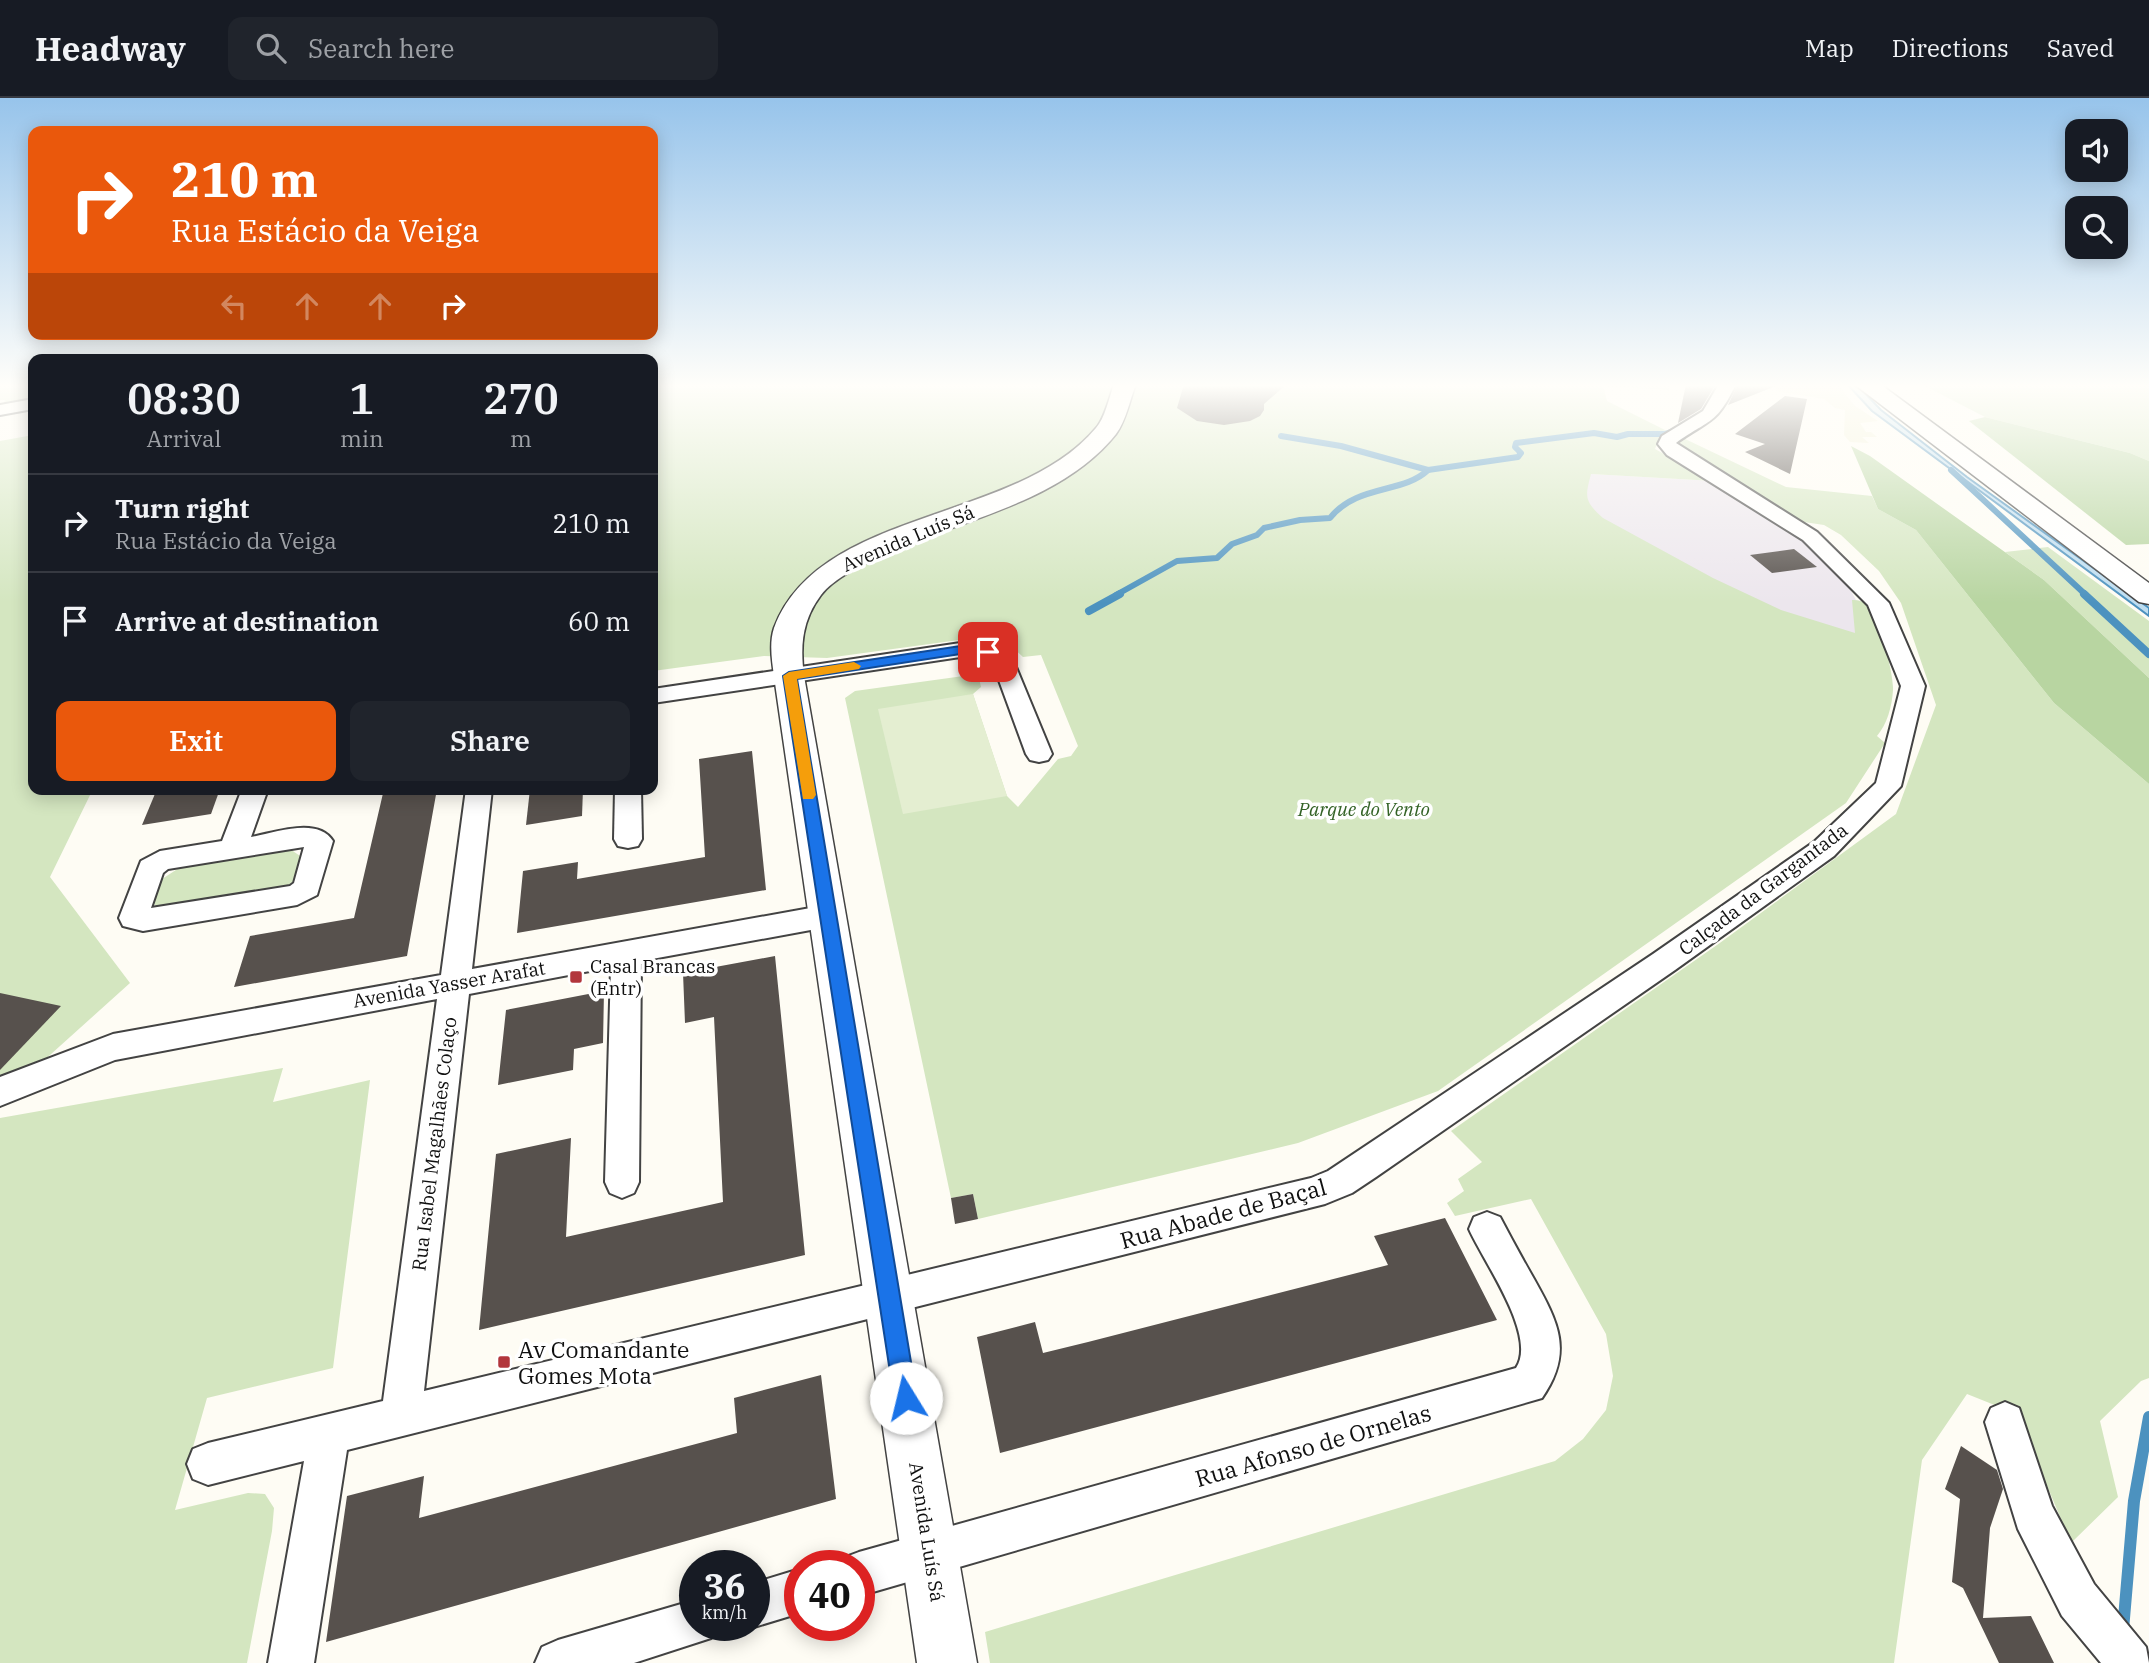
<!DOCTYPE html>
<meta charset="utf-8">
<style>
body{margin:0;font-family:"IBM Plex Serif",serif;background:#20242c;color:#f1f3f6;height:100vh;display:flex;flex-direction:column;font-size:26px;white-space:nowrap}
*{box-sizing:border-box;margin:0}
p{font-size:23px;color:#9ea1a6}
.icon{flex:none;width:38px;height:38px;fill:none;stroke:currentColor;stroke-width:2;stroke-linecap:round;stroke-linejoin:round}
.map{position:relative;flex:1;overflow:hidden}
.panel{position:absolute;left:28px;top:256px;width:630px;height:441px;display:flex;flex-direction:column;background:#171b24;border-radius:14px;box-shadow:0 4px 18px #0003}
.panel>*{flex:none}
.top-card{position:absolute;left:28px;top:28px;width:630px;height:214px;border-radius:14px;box-shadow:0 4px 18px #0003;background:#ea580c;color:#fff;overflow:hidden}
.controls{position:absolute;left:2065px;top:21px;display:grid;gap:14px}
.controls a{display:grid;place-items:center;width:63px;height:63px;border-radius:14px;background:#171b24;box-shadow:0 4px 18px #0003;font-size:35px}
.speed{position:absolute;left:679px;top:1452px;display:flex;gap:14px;font-size:35px;font-weight:700;text-align:center}
.speed>*{display:grid;place-content:center;width:91px;height:91px;border-radius:50%;background:#171b24;box-shadow:0 4px 18px #0003;line-height:1}
.speed small{font-size:18px;font-weight:400}
.speed .limit{border:10px solid #d22;background:#fff;color:#111}
.pin{position:absolute;display:grid;place-items:center;width:60px;height:60px;color:#fff;margin:-30px;border-radius:14px;box-shadow:0 4px 10px #0006}
.me{position:absolute;width:77px;margin:-38px;rotate:351deg;stroke-linejoin:round;filter:drop-shadow(0 0 5px #0008)}
.turn{display:flex;align-items:center;gap:24px;height:147px;padding:0 28px;font-size:32px}
.turn .icon{width:91px;height:91px;stroke-width:2.5}
.turn b{display:block;font-size:49px;line-height:60px}
.lanes{display:flex;align-items:center;height:66px;padding:0 28px;background:#0003;justify-content:center;gap:35px;direction:ltr}
.lanes .off{opacity:.35}
.eta{display:flex;justify-content:space-evenly;align-items:center;height:119px;text-align:center}
.eta b{font-size:42px;font-weight:600;line-height:49px}
.action{display:flex;gap:14px;margin-top:auto;padding:14px 28px}
.action a{flex:1;height:80px;border-radius:14px;background:#ea580c;color:#fff;font-size:28px;font-weight:600;line-height:80px;text-align:center}
.action a+a{background:#20242c;color:#f1f3f6}
ul{padding:0;list-style:none}
li{display:flex;align-items:center;gap:21px;height:98px;padding:0 28px;border-top:2px solid #363941}
li div{flex:1}
li b{display:block;font-size:26px}
li em{font-style:normal}
header{display:flex;align-items:center;gap:42px;box-sizing:border-box;height:98px;padding:0 35px;background:#171b24;border-bottom:2px solid #363941}
header strong{font-size:33px}
nav{display:flex;gap:38px;margin-inline-start:auto;font-size:24px}
.search{width:490px;height:63px;background:#20242c;display:flex;align-items:center;gap:18px;box-sizing:border-box;padding:0 24px;border-radius:14px;color:#9ea1a6;font-size:26px}
.map>svg:first-child{display:block}
</style>
<header>
<strong>Headway</strong>
<div class="search"><svg class="icon" aria-label="search" viewBox="0 0 24 24"><circle cx="10" cy="10" r="6"/><path d="M15 15l6 6"/></svg>Search here</div>
<nav><a>Map</a><a>Directions</a><a>Saved</a></nav>
</header>
<div class="map">
<svg width="2149" height="1565" viewBox="0 0 2149 1565">
<rect width="100%" height="100%" fill="#fefcf4"/>
<polygon fill="#ece6ed" points="1591,376 1714,383 1802,442 1840,473 1856,502 1865,505 1884,546 1893,590 1524,440"/>
<polygon fill="#f2f0d6" points="1778,286 1837,286 1855,308 1878,323 1860,325 1866,334 1871,334 1877,339 1862,339 1869,345 1850,344 1844,337 1845,312 1835,310 1824,301 1775,293"/>
<g fill="#d4e6c0">
<polygon points="0,286 33,286 33,301 3,308 5,302 0,302"/>
<path d="M653,286H1669V292L1603,288L1607,303L1671,335L1659,341L1655,351L1714,383L1591,376C1585,399 1584,403 1603,420L1713,480L1781,512L1855,535L1852,502C1858,502 1863,503 1867,507C1879,518 1894,576 1893,592C1892,609 1887,626 1877,638L1885,645L1846,705L1438,993L1298,1045L978,1121L973,1096L951,1100L845,600L855,593L978,576L981,589L973,596L1007,698L1018,709L1058,661L1071,658L1078,648L1041,557L1023,559L1011,548L981,539L827,560L764,558L653,573Z"/>
<polygon points="1921,286 2149,286 2149,363 2130,355 1985,319"/>
<polygon points="33,337 33,691 93,691 50,779 130,885 0,1002 0,343"/>
<polygon points="1683,340 1786,389 1872,398 1878,411 1916,432 2054,605 2149,686 2149,1280 2141,1283 2100,1323 2118,1399 2071,1445 2017,1316 1967,1296 1922,1362 1894,1565 990,1565 985,1534 1555,1363 1583,1341 1606,1312 1613,1278 1606,1236 1531,1101 1455,1118 1447,1105 1464,1093 1458,1081 1482,1064 1451,1033 1717,847 1896,716 1936,607 1901,505 1879,473 1841,437 1824,427 1804,424 1678,351 1677,345"/>
<polygon points="2048,449 2149,523 2149,580 2044,482 2005,454"/>
<polygon points="290,751 303,760 295,782 282,792 158,810 151,803 159,783 182,768"/>
<polygon points="283,970 273,1004 370,982 333,1270 207,1300 175,1412 248,1395 265,1396 274,1410 272,1433 247,1565 0,1565 0,1020"/>
</g>
<g fill="#b8d5a1">
<polygon points="1985,319 2130,355 2149,363 2149,446 2126,447 1969,323"/>
<polygon points="1851,348 1870,358 2044,482 2149,580 2149,686 2054,605 1916,432 1878,411"/>
</g>
<polygon fill="#e4eed1" points="973,596 1007,698 903,716 878,611"/>
<polygon fill="#beddf0" stroke="#4c92bf" stroke-width="2" points="1847,286 1856,286 1881,312 1967,379 2149,510 2149,518 1872,313"/>
<g fill="none" stroke-linecap="round" stroke-linejoin="round">
<g stroke="#4c92bf" stroke-width="6">
<polyline points="1281,338 1341,348 1428,372"/>
<polyline points="1951,372 2086,497"/>
<path d="M1116,497L1177,463L1217,460L1232,446L1257,437L1264,430L1300,422L1330,420C1357,386 1403,396 1428,372L1518,359L1521,355L1515,349L1516,345L1594,335L1617,339L1628,336H1665L1679,331"/>
</g>
<g stroke="#4c92bf" stroke-width="8">
<polyline points="2084,496 2149,556"/>
<polyline points="1089,513 1120,496"/>
</g>
<polyline stroke="#4c92bf" stroke-width="12" points="2123,1532 2134,1403 2149,1319"/>
</g>
<g fill="#57514d">
<polygon points="1184,286 1287,286 1264,306 1264,312 1260,318 1250,323 1224,327 1197,323 1177,310"/>
<polygon points="1686,286 1716,286 1701,311 1678,325"/>
<polygon points="1738,286 1775,286 1776,288 1728,307"/>
<polygon points="1785,298 1807,301 1790,376 1745,354 1765,346 1735,336"/>
<polygon points="1794,451 1817,469 1772,475 1750,457"/>
<polygon points="752,653 766,792 517,835 523,773 578,764 577,781 705,759 699,661"/>
<polygon points="157,691 220,691 211,716 142,727"/>
<polygon points="384,691 437,691 407,858 234,889 250,838 354,820"/>
<polygon points="530,691 583,691 582,718 526,727"/>
<polygon points="775,858 805,1157 479,1232 496,1056 571,1040 566,1139 723,1104 714,919 685,925 683,875"/>
<polygon points="604,893 603,945 574,951 573,972 498,987 506,912"/>
<polygon points="0,895 61,908 0,972"/>
<polygon points="973,1096 978,1121 955,1126 951,1100"/>
<polygon points="1445,1120 1497,1222 1000,1355 977,1239 1035,1224 1043,1255 1088,1244 1388,1167 1374,1138"/>
<polygon points="821,1277 836,1401 326,1544 347,1398 424,1378 419,1420 737,1335 734,1300"/>
<polygon points="1961,1348 1997,1372 2003,1391 1990,1430 1983,1520 2031,1518 2054,1565 1999,1565 1963,1490 1952,1484 1960,1401 1945,1391"/>
</g>
<g fill="none" stroke-linecap="round" stroke-linejoin="round">
<g stroke="#434343" stroke-width="4">
<g id="minor">
<path d="M1719,286H1736C1716,328 1709,321 1676,345L1817,434L1889,505L1925,588L1901,688L1834,758L1675,872L1376,1079L1352,1095L1325,1106L347,1352L314,1565H268L304,1363L208,1387L193,1381L187,1366L193,1351L208,1345L383,1303L437,901L115,962L0,1008V979L113,936L441,877L466,691H492L472,871L827,807L837,810L841,818L837,826L827,829L641,863L639,1084L634,1095L622,1100L610,1095L605,1084L611,869L469,896L424,1293L1311,1080L1328,1073L1653,856L1814,744L1876,685L1901,588L1868,507L1803,442L1667,357L1658,346L1662,338L1703,313Z"/>
<polygon points="33,301 33,311 0,317 0,307"/>
<polygon points="967,544 996,549 1011,557 1052,656 1048,662 1039,664 1030,662 1026,656 993,566 982,560 967,558 653,605 653,591"/>
<path d="M242,691H268L251,739C274,735 318,718 333,743L317,797L297,807L143,833L123,828L119,820L141,763L160,753L222,743ZM304,749L294,785L290,788L151,810L163,775L168,771Z"/>
<polygon points="615,691 641,691 642,741 638,748 628,750 618,748 614,741"/>
<path d="M1487,1114L1500,1119C1511,1140 1522,1160 1534,1181C1558,1224 1574,1254 1542,1300L859,1498V1468H840L843,1460L859,1454L1516,1270C1538,1238 1483,1163 1469,1131L1474,1119Z"/>
<polygon points="2005,1304 2019,1310 2052,1408 2094,1486 2146,1549 2149,1565 2101,1565 2062,1518 2018,1431 1985,1324 1991,1310"/>
<polygon points="800,1471 800,1515 754,1529 750,1528 754,1528 754,1485"/>
<polygon points="695,1502 695,1528 716,1528 711,1540 634,1565 535,1565 542,1549 558,1542"/>
</g>
</g>
<g stroke="#434343" stroke-width="3">
<g id="tertiary">
<path d="M1114,286H1136C1130,301 1126,323 1116,336C1061,405 959,422 883,457C864,465 833,481 821,497C802,522 800,548 804,578L977,1565H917L774,578C772,563 769,545 774,530C819,410 1017,425 1096,330C1105,320 1109,300 1114,286Z"/>
<polygon points="1854,286 1880,286 2149,485 2149,506 2139,504"/>
</g>
</g>
<use href="#minor" fill="#fff" fill-rule="evenodd"/>
<use href="#tertiary" fill="#fff" fill-rule="evenodd"/>
</g>
<linearGradient id="sky" x2="0" y2="1"><stop stop-color="#97c4eb"/><stop offset="0.57" stop-color="#fffefa"/><stop offset="1" stop-color="#fffefa" stop-opacity="0"/></linearGradient>
<rect width="2149" height="505" fill="url(#sky)"/>
<polygon fill="#1a73e8" stroke="#114b97" stroke-width="2" points="967,547 988,550 995,554 988,557 967,555 797,581 917,1300 914,1308 906,1311 898,1308 894,1300 783,578 789,574"/>
<polygon fill="#f59e0b" points="854,564 861,568 859,571 797,581 816,697 813,701 803,701 783,578 789,574"/>
<g fill="#b2363c" stroke="#fff" stroke-width="2.5">
<rect x="569" y="872" width="14" height="14" rx="3.5"/>
<rect x="497" y="1257" width="14" height="14" rx="3.5"/>
</g>
<g text-anchor="middle" dominant-baseline="central" stroke-width="7" stroke-linejoin="round" paint-order="stroke">
<g font-size="19" fill="#101010" stroke="#fff">
<text transform="translate(908 440) rotate(-23)">Avenida Luís Sá</text>
<text transform="translate(1763 791) rotate(-37)">Calçada da Gargantada</text>
<text transform="translate(449 886) rotate(-10)">Avenida Yasser Arafat</text>
<text transform="translate(434 1046) rotate(-83)">Rua Isabel Magalhães Colaço</text>
<text transform="translate(927 1434) rotate(81)">Avenida Luís Sá</text>
</g>
<g font-size="19" font-style="italic" fill="#336226" stroke="#fff">
<text x="1364" y="711">Parque do Vento</text>
</g>
<g font-size="19" fill="#101010" stroke="#fff" text-anchor="start">
<text x="590" y="868">Casal Brancas<tspan x="590" dy="22">(Entr)</tspan></text>
</g>
<g font-size="23" fill="#101010" stroke="#fff">
<text transform="translate(1223 1115) rotate(-15)">Rua Abade de Baçal</text>
<text transform="translate(1313 1347) rotate(-16)">Rua Afonso de Ornelas</text>
</g>
<g font-size="23" fill="#101010" stroke="#fff" text-anchor="start">
<text x="518" y="1251">Av Comandante<tspan x="518" dy="26">Gomes Mota</tspan></text>
</g>
</g>
</svg>
<div class="controls">
<a><svg class="icon" aria-label="sound" viewBox="0 0 24 24"><path d="M4 9h4l5-4v14l-5-4H4zM17 9q2 3 0 6"/></svg></a>
<a><svg class="icon" aria-label="search" viewBox="0 0 24 24"><circle cx="10" cy="10" r="6"/><path d="M15 15l6 6"/></svg></a>
</div>
<div class="speed"><div>36<small>km/h</small></div><div class="limit">40</div></div>
<div class="pin" style="left:988px;top:554px;background:#d93025"><svg class="icon" aria-label="arrive" viewBox="0 0 24 24"><path d="M6 21V4h12l-3 4 3 4H6"/></svg></div>
<svg class="me" style="left:906px;top:1300px" viewBox="-20 -20 40 40"><circle r="19" fill="#fff"/><path d="M0-13L10 11 0 6-10 11z" fill="#1a73e8"/></svg>
<div class="top-card">
<div class="turn"><svg class="icon" aria-label="right" viewBox="0 0 24 24"><path d="M7 20v-9h11M14 6l5 5-5 5"/></svg><div><b>210 m</b>Rua Estácio da Veiga</div></div>
<div class="lanes"><svg class="icon off" aria-label="left" viewBox="0 0 24 24"><path d="M17 20v-9H6M10 6l-5 5 5 5"/></svg><svg class="icon off" aria-label="ahead" viewBox="0 0 24 24"><path d="M12 20V5M6 11l6-6 6 6"/></svg><svg class="icon off" aria-label="ahead" viewBox="0 0 24 24"><path d="M12 20V5M6 11l6-6 6 6"/></svg><svg class="icon" aria-label="right" viewBox="0 0 24 24"><path d="M7 20v-9h11M14 6l5 5-5 5"/></svg></div>
</div>
<section class="panel">
<div class="eta">
<div><b>08:30</b><p>Arrival</p></div>
<div><b>1</b><p>min</p></div>
<div><b>270</b><p>m</p></div>
</div>
<ul>
<li><svg class="icon" aria-label="right" viewBox="0 0 24 24"><path d="M7 20v-9h11M14 6l5 5-5 5"/></svg><div><b>Turn right</b><p>Rua Estácio da Veiga</p></div><em>210 m</em></li>
<li><svg class="icon" aria-label="arrive" viewBox="0 0 24 24"><path d="M6 21V4h12l-3 4 3 4H6"/></svg><div><b>Arrive at destination</b></div><em>60 m</em></li>
</ul>
<div class="action"><a>Exit</a><a>Share</a></div>
</section>
</div>
